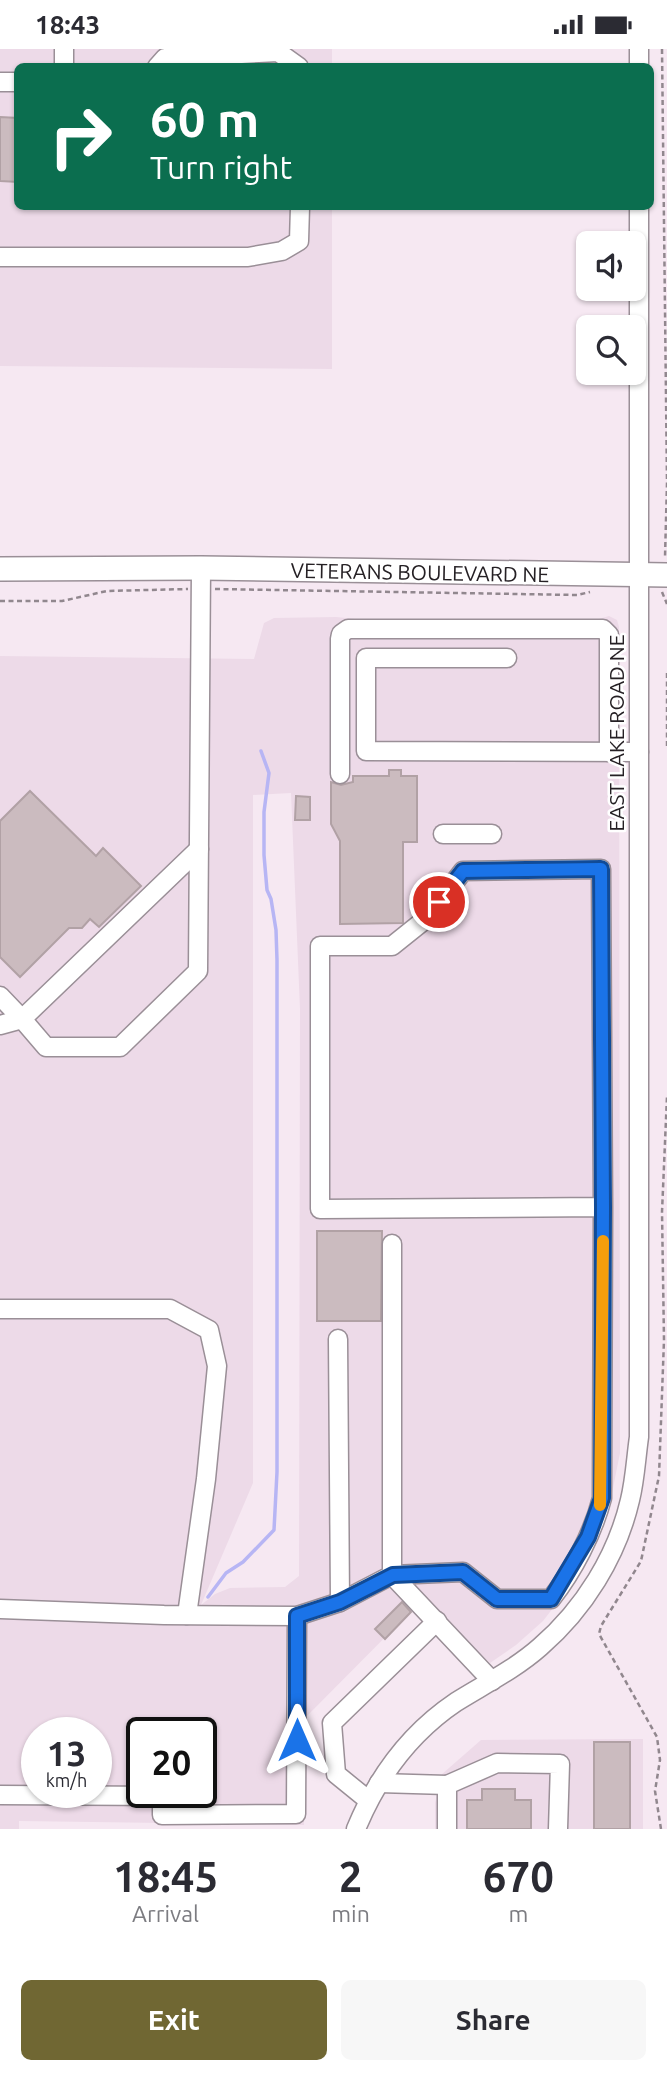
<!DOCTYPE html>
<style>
body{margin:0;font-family:Ubuntu,sans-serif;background:#f7f7f7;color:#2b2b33;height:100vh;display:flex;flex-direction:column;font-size:26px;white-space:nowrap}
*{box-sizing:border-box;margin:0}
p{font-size:23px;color:#7c7c81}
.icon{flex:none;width:38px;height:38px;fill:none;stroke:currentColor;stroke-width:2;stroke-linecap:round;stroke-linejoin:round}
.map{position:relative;height:1780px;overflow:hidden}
.sheet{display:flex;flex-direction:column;background:#fff;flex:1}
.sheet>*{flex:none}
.top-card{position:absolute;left:14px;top:14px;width:640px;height:147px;border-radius:10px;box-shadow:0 2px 5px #0004;background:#0b6e4f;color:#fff;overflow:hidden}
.tools{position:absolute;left:576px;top:182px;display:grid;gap:14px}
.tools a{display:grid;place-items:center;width:70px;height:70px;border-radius:10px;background:#fff;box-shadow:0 2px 5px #0004;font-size:35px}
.speed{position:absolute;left:21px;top:1668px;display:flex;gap:14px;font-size:35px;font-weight:700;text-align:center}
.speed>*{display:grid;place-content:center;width:91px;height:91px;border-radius:50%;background:#fff;box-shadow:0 2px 5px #0004;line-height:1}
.speed small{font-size:18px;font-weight:400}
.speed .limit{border:4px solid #111;border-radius:10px;background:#fff;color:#111}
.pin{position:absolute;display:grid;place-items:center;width:60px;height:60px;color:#fff;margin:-30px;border:4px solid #fff;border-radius:50%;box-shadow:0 2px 7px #0007}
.me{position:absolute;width:77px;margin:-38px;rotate:0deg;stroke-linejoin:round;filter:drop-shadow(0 0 5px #0008)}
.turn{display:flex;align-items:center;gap:24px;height:147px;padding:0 21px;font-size:32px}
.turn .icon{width:91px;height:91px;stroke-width:2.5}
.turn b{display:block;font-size:49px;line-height:60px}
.eta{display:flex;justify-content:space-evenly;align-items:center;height:119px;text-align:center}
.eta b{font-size:42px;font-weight:600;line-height:49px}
.cta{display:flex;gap:14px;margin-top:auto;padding:14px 21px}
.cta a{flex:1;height:80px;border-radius:10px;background:#706733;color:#fff;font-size:28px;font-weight:600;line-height:80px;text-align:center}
.cta a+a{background:#f7f7f7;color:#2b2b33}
.status{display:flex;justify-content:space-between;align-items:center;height:49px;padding:0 35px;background:#fff;direction:ltr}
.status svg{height:19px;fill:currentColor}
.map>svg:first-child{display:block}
</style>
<div class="status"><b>18:43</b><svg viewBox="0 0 49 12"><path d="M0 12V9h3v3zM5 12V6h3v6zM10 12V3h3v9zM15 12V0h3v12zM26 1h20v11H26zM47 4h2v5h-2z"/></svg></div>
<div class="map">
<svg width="667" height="1780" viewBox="0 0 667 1780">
<rect width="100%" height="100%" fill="#f6e8f2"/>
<g fill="#eddae8" fill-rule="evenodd">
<polygon points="0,0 332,0 332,17 18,18 18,158 332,158 332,320 0,317"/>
<path d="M609,567L617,571L619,578L620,1369V1404L610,1454L599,1489L584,1519L543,1572L516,1596L490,1614L424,1549L304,1670V1776L19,1772V1780H0V607L254,610L264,574L274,569L336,568L355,570H599ZM291,744L300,960L299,1527L285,1538L230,1539L215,1545L201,1556L253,1434V746ZM37,1684H96V1743H37ZM142,1684H201V1743H142Z"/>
<polygon points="643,1690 643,1780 435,1780 435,1754 441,1726 481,1691"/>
</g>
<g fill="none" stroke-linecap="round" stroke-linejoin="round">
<polyline stroke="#b7b5f4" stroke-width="3.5" points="208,1548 226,1524 243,1513 274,1481 277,1423 277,911 276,881 271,850 267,841 264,806 264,763 269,724 261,702"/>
</g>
<g fill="#cbbbbf" stroke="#b1a1a5" stroke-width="2">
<polygon points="0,68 18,69 18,133 0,132"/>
<polygon points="389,721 401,721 401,727 417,727 417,793 403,793 403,874 340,875 340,792 331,775 331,733 341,736 353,733 353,727 389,727"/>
<polygon points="30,742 96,807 103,799 141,837 99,878 90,870 82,879 69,879 20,928 0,908 0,772"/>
<polygon points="296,747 310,748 310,771 295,771"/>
<polygon points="317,1182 382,1182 381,1272 317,1272"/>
<polygon points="402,1553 411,1563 385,1590 375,1580"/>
<rect x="594" y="1693" width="36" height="87"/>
<polygon points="482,1740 515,1740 515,1751 531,1751 531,1780 467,1780 467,1751 482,1751"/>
</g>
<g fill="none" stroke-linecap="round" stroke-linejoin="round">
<g stroke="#9a8f97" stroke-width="21">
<g id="minor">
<polyline points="639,0 639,18"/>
<polyline points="64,18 64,0"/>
<polyline points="157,18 165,9 278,3 299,18"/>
<polyline points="0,33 18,33"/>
<polyline points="0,208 248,208 282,202 299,192 300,158"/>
<polyline points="507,609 366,609 366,702 639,703"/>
<polyline points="340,725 340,590 341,585 348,580 603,580 609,586 609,703"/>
<polyline points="443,785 492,785"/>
<polyline points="0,947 22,970 199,800"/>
<polyline points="0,976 22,970 46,998 120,998 198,922 201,519"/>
<polyline points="0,1260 170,1260 209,1281 217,1317 206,1430 187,1566"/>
<polyline points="338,1290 340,1553"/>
<polyline points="0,1560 164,1566 297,1567 340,1553 392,1526 392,1195"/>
<path d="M492,1632L392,1526L463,1523L497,1550H551C573,1522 593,1484 602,1449L603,1158L601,820L463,822L427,869L392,897H320V1160L603,1158"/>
<polyline points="379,1734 447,1736"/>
<polyline points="0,1746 162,1747 162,1766 296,1765 297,1567"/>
<polyline points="368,1751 336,1725 332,1674 437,1572"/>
<path d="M356,1780C377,1729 410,1684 456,1653C485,1635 515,1620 540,1598C584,1560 617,1507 630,1451C635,1431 636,1409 639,1388V158"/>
<polyline points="447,1780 447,1736 497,1714 560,1715 558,1780"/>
</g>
</g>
<g stroke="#9a8f97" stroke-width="26">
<polyline id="major" points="0,520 201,519 667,526"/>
</g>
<g stroke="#91878e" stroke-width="2.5" stroke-dasharray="5 3.5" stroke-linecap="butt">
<polyline points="662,0 667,434 665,508"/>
<polyline points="215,540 577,546 590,543"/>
<polyline points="662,543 667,555"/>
<polyline points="0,552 62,552 107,542 188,540"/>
<polyline points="667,624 667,699"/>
<polyline points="661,1780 655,1742 660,1711 657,1688 599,1585 601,1577 641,1512 659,1427 664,1291 662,1163 667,1047"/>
</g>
<use href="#minor" stroke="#fff" stroke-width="18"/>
<use href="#major" stroke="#fff" stroke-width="23"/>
</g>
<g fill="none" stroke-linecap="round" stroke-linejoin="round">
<g stroke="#114b97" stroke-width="18">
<polyline id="route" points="297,1691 297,1567 340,1553 393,1526 463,1523 497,1550 551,1550 588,1488 602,1449 603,1158 601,820 463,822 439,853"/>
</g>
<use href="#route" stroke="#1a73e8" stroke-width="12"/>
<polyline stroke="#f59e0b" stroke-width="12" points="600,1456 603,1192"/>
</g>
<g text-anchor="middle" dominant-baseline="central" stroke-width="5" stroke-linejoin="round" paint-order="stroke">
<g font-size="21" fill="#252024" stroke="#fff">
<text transform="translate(420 523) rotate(1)">VETERANS BOULEVARD NE</text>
<text transform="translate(616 684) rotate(-90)">EAST LAKE ROAD NE</text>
</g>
</g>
</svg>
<div class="tools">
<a><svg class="icon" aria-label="sound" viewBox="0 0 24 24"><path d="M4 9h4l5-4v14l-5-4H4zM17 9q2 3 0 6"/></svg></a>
<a><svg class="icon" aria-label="search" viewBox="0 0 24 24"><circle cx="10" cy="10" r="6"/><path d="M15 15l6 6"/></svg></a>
</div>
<div class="speed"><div>13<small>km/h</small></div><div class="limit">20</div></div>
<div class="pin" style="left:439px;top:853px;background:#d93025"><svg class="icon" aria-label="arrive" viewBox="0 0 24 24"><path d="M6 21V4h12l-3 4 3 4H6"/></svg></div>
<svg class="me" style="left:297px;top:1691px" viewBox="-20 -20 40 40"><path d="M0-17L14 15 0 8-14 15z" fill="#1a73e8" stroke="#fff" stroke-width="4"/></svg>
<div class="top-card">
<div class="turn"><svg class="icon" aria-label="right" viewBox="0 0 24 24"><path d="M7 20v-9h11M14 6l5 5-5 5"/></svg><div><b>60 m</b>Turn right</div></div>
</div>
</div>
<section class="sheet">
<div class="eta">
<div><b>18:45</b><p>Arrival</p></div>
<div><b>2</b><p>min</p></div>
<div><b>670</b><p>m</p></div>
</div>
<div class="cta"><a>Exit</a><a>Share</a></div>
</section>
